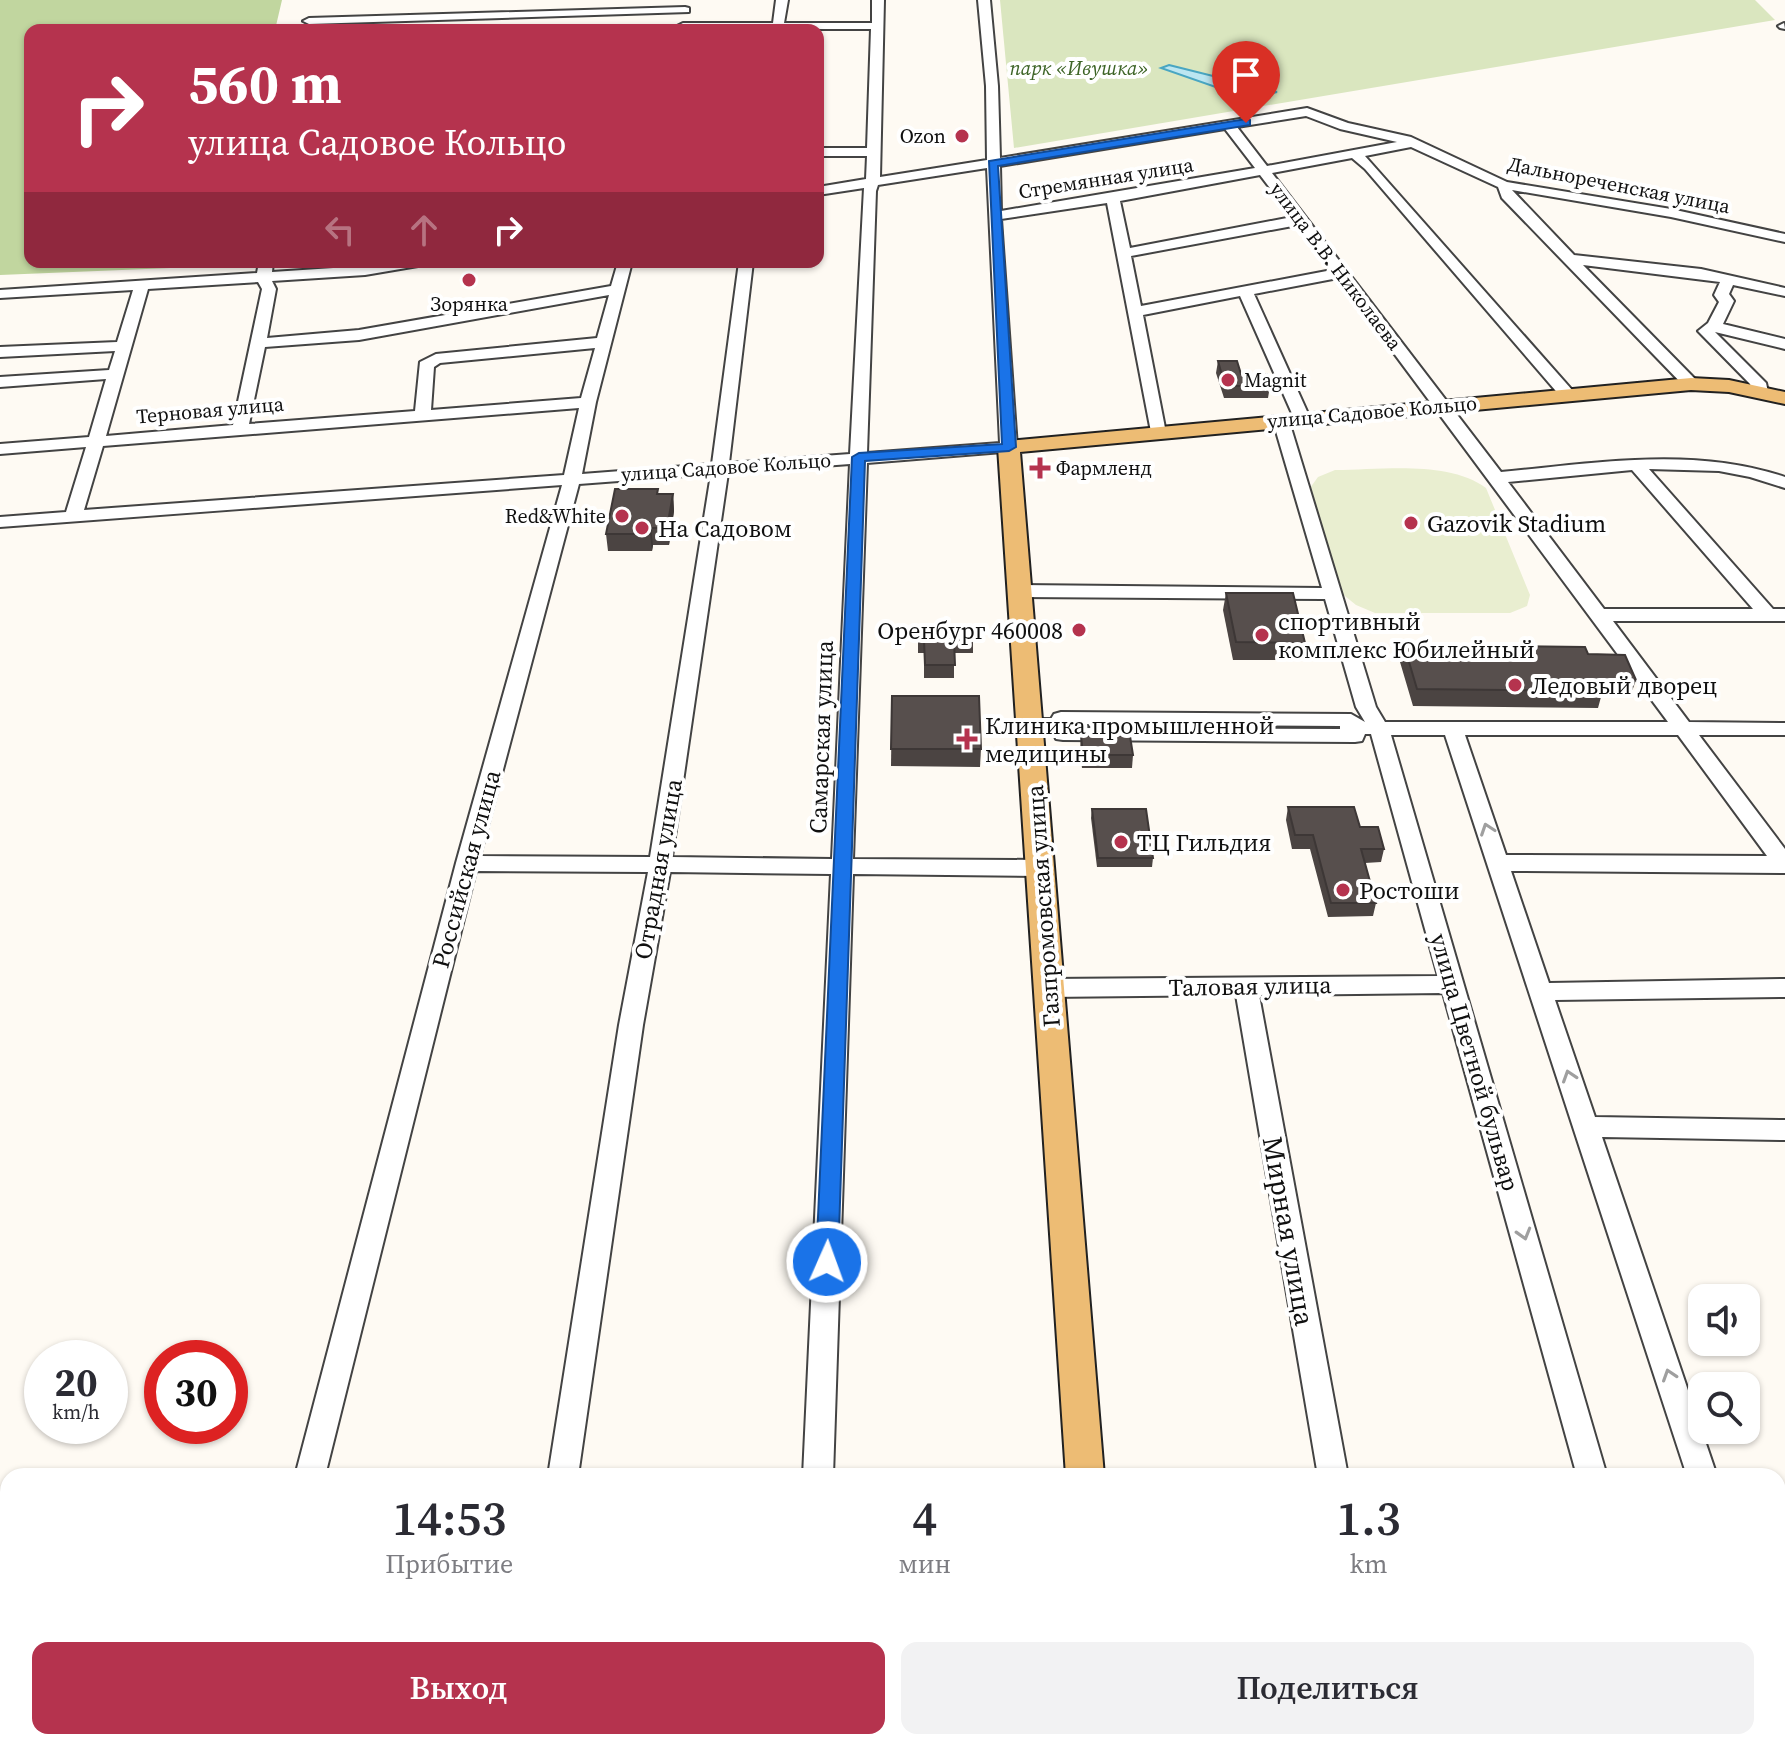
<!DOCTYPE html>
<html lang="ru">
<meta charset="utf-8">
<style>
body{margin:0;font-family:"Source Serif 4",serif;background:#f2f2f3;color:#2b2b33;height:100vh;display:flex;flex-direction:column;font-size:30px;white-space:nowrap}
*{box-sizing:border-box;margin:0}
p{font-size:26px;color:#7c7c81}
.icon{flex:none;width:44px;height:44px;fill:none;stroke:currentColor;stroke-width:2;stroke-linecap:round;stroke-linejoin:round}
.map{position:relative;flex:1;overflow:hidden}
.drawer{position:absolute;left:0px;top:1468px;width:1786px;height:282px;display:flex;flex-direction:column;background:#fff;border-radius:24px 24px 0 0;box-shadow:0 2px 6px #0004}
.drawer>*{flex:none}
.banner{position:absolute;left:24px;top:24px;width:800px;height:244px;border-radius:16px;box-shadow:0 2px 6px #0004;background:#b5334e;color:#fff;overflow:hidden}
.controls{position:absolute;left:1688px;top:1284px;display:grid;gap:16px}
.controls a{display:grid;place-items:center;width:72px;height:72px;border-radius:16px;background:#fff;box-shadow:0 2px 6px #0004;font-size:40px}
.speed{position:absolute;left:24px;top:1340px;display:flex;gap:16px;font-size:40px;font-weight:700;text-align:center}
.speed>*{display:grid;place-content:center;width:104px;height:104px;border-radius:50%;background:#fff;box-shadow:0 2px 6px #0004;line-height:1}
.speed small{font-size:20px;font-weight:400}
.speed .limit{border:12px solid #d22;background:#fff;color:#111}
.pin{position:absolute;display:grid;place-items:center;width:68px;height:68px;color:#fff;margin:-82px -34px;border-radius:50% 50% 50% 0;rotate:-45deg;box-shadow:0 0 8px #0007}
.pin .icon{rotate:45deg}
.me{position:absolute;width:88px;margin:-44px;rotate:2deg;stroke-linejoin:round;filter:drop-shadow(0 0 6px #0008)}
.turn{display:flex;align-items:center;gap:28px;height:168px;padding:0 32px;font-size:36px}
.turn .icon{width:104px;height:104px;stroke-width:2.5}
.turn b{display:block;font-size:56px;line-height:68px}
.lanes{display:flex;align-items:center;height:76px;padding:0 32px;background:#0003;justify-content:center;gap:40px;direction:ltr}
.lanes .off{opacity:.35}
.eta{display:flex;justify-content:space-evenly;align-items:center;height:136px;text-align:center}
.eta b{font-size:48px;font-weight:600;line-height:56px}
.primary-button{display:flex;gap:16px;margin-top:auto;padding:16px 32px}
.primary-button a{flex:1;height:92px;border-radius:16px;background:#b5334e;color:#fff;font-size:32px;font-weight:600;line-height:92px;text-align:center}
.primary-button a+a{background:#f2f2f3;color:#2b2b33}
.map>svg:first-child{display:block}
</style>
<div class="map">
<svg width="1785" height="1749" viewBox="0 0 1785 1749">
<rect width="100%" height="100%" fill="#fefaf3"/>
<polygon fill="#dae6bf" points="1000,0 1755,0 1775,20 1014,148"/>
<polygon fill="#c1d69f" points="0,0 282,0 275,30 30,30 30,262 219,262 219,266 0,275"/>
<path fill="#e9eed0" d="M1335,470C1382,470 1448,460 1486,488L1530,595L1527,606L1510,613H1375L1356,605L1340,592L1310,488L1318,477Z"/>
<polygon fill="#bce6f1" stroke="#49a6c2" stroke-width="2" points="1169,65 1277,92 1250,99 1161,68"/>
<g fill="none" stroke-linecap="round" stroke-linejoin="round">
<g stroke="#434343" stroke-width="4">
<g id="minor">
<path d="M776,0H788L784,23H872V0H884L880,177L987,160L986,86L978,0H990L998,86L1000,158L1307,108L1348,123L1411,137L1507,182L1671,209L1785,234V242L1671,217L1512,190L1574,255L1701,269L1785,288V296L1733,285L1729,294L1734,301L1723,324L1785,339V349L1715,332L1766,383L1768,392L1760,397L1754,395L1750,384L1698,331L1708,323L1719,302L1714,295L1720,282L1583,265L1697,381V387H1685L1502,198L1498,187L1411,147L1365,156L1573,391V397H1561L1365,169L1352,158L1272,173L1501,472C1596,463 1693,446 1785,477V488L1750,477L1719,471L1649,469L1773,609H1785V621H1613L1689,722L1785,723V735H1699L1785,849V873L1511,871L1549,983L1785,979V997L1555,1000L1595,1117L1785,1120V1140L1602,1137L1717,1476H1687L1445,735H1391L1607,1476H1577L1443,993L1259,995L1348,1476H1318L1236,995L1048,997L1040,994L1036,988L1040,982L1048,979L1438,976L1371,734H1365L1362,741L1355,742L1063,740L1056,739L1053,731H1030L1020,725L1030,719H1051L1054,714L1061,712L1351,714L1365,722L1356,707L1325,599L1021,597L1012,591L1021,585L1322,588L1273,421L1275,418L1281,416L1289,421L1376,707L1385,722H1668L1338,278L1254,294L1310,418L1302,423L1294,418L1240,296L1143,315L1166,433L1164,437H1152L1107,203L1001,219L1017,447L1015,451L867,463L853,859L1040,860L1048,863L1051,868L1048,873L1040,876L853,874L833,1476H803L831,874L670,872L643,1025L578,1476H548L619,1025L648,872L476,871L325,1476H295L456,863L562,485L0,527V517L66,512L86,447L0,454V444L89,437L106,379L0,387V377L109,370L115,351L0,357V347L117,342L133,290L0,298V290L257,273L259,262H273L272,272L425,262L418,266L365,275L272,281L276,289L267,338L359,330L611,286L618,262H632L596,402L582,474L712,464L739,262H753L729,463L850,454L864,188L818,195V187L866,179L867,156H818V148H867L871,29H683L677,26L683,23H773ZM1306,116L1340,129L1397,142L1267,166L1237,127ZM1225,129L1255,168L1001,211L1000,166ZM987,168L1000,443L867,453L876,191L878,185ZM1260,175L1292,217L1130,248L1120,201ZM1298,225L1332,270L1141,306L1131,256ZM258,282L262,289L233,425L106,436L148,289ZM609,295L597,338L436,354L420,362L415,411L249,424L265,347L359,340ZM595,348L581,398L431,410L434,367L440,363ZM579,408L564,475L84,510L103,446ZM850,464L832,859L672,857L728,473ZM1632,470L1753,609H1604L1508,482ZM711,474L650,857L480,856L579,484ZM1080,724L1340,726V729L1078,728ZM1465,735H1678L1767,856L1506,855Z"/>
<polygon points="685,7 689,8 689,12 309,24 303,21 309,18"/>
<polygon points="1784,23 1785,29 1780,28 1778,26"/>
<polygon points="1778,1688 1785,1691 1785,1741 1778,1738"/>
<polygon points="226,1742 258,1742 256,1749 224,1749"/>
<polygon points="508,1742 540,1742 539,1749 507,1749"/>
<polygon points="1364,1742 1396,1742 1397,1749 1365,1749"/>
<polygon points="1651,1742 1683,1742 1685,1749 1653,1749"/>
</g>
</g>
<g stroke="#212121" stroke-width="4">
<g id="major">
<polygon points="1691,378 1729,380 1785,392 1785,404 1729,392 1691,390 1020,452 1104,1476 1066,1476 998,447 1009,441"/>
<rect x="1084" y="1742" width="42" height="7"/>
</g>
</g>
<use href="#minor" fill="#fff" fill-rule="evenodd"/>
<use href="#major" fill="#edbc74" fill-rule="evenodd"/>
</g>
<g fill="#4b4442">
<polygon points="1218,361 1241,374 1270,386 1268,398 1224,398 1216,373"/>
<polygon points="658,494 673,494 674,511 669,545 653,545 652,551 608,551 606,534"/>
<polygon points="1226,593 1305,643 1301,660 1233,660 1223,610"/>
<polygon points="918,625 973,640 973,653 954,653 954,678 924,678 924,653 918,653"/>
<polygon points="1404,645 1588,654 1636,680 1630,697 1601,697 1598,708 1413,706 1400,662"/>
<polygon points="892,696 981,749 980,767 891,766"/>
<polygon points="1081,736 1133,755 1132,768 1082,768 1080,750"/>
<polygon points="1288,807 1360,827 1384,849 1381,862 1365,863 1376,903 1373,916 1328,917 1310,849 1292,849 1286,820"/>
<polygon points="1092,809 1153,858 1152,867 1097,867 1091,818"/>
</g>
<g fill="#3d3736">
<polygon points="673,494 674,511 669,545 667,528"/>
<polygon points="651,528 653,545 652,551 650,534"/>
</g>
<g fill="#574f4d" stroke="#3d3736" stroke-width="2">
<polygon points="1218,361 1237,361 1241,374 1267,374 1270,386 1225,386"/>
<polygon points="615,489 658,489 657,494 673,494 667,528 651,528 650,534 606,534"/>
<polygon points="1226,593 1293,593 1305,643 1236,642"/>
<polygon points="918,625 973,625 973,640 954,640 955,665 925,665 924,640 918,640"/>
<polygon points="1404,645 1585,647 1588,654 1625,655 1636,680 1599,680 1604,691 1417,689"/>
<polygon points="892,696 979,696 981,749 891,749"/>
<polygon points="1081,736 1130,736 1133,755 1083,755"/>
<polygon points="1288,807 1354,807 1360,827 1378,827 1384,849 1361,849 1376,903 1331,903 1313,835 1295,835"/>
<polygon points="1092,809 1146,809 1153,858 1098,858"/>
</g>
<defs><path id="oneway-chevron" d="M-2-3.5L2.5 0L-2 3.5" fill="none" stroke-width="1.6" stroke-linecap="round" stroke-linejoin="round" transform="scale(2)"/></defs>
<g stroke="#9f9f9f">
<use href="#oneway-chevron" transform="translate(1487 829) rotate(-109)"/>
<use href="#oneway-chevron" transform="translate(1569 1076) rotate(-108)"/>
<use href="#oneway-chevron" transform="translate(1524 1234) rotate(74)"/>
<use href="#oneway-chevron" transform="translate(1669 1375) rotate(-108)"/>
</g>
<polygon fill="#1a73e8" stroke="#114b97" stroke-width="2" points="1246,119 1250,120 1250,125 998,166 1016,447 1009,451 865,461 838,1262 834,1269 827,1271 819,1269 816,1262 852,457 859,453 1002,444 989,161"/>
<g fill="#b5334e" stroke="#fff" stroke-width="3">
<circle cx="962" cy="136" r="8"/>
<circle cx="469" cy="280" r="8"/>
<circle cx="1228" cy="380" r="8"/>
<path d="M1036 456h8v8h8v8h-8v8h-8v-8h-8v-8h8z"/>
<circle cx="622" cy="516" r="8"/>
<circle cx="1411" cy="523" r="8"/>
<circle cx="642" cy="528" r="8"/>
<circle cx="1079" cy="630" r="8"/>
<circle cx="1262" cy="635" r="8"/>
<circle cx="1515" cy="685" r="8"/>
<path d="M963 727h8v8h8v8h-8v8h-8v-8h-8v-8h8z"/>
<circle cx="1121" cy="842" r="8"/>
<circle cx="1343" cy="890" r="8"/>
</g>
<g text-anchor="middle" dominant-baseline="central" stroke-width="8" stroke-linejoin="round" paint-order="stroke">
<g font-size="20" font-style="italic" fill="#3c6325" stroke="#fff">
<text x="1079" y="68">парк «Ивушка»</text>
</g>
<g font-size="20" fill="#101010" stroke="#fff" text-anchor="end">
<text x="946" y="136">Ozon</text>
<text x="469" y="304" text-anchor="middle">Зорянка</text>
<text x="1244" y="380" text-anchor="start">Magnit</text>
<text x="1056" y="468" text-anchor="start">Фармленд</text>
<text x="606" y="516">Red&amp;White</text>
</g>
<g font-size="20" fill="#101010" stroke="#fff">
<text transform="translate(1106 178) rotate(-9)">Стремянная улица</text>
<text transform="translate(1619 185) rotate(11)">Дальнореченская улица</text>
<text transform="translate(1336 266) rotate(53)">улица В.В. Николаева</text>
<text transform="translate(210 410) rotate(-5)">Терновая улица</text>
<text transform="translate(1372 412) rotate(-5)">улица Садовое Кольцо</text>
<text transform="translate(726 467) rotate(-4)">улица Садовое Кольцо</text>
</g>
<g font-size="24" fill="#101010" stroke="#fff" text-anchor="start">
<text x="1427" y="523">Gazovik Stadium</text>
<text x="658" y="528">На Садовом</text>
<text x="1278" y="621">спортивный<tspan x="1278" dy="28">комплекс Юбилейный</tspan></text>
<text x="1063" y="630" text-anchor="end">Оренбург 460008</text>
<text x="1531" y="685">Ледовый дворец</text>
<text x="985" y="725">Клиника промышленной<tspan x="985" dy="28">медицины</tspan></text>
<text x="1137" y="842">ТЦ Гильдия</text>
<text x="1359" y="890">Ростоши</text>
</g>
<g font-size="24" fill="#101010" stroke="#fff">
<text transform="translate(821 737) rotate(-88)">Самарская улица</text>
<text transform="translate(466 869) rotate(-75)">Российская улица</text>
<text transform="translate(658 869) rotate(-80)">Отрадная улица</text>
<text transform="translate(1043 906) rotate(-94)">Газпромовская улица</text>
<text transform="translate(1250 986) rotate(-1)">Таловая улица</text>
<text transform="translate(1475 1062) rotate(74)">улица Цветной бульвар</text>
</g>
<g font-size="28" fill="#101010" stroke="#fff">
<text transform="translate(1289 1231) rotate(80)">Мирная улица</text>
</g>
</g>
</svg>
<div class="controls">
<a><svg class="icon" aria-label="sound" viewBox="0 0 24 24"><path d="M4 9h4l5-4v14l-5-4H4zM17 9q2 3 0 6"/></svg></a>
<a><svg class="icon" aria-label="search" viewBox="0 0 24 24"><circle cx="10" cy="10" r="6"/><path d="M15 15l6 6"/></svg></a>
</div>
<div class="speed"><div>20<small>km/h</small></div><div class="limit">30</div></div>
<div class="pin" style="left:1246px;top:123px;background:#d93025"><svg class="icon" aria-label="arrive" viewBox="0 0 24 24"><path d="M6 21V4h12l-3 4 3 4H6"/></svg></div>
<svg class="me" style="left:827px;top:1262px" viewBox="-20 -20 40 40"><circle r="17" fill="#1a73e8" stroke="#fff" stroke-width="3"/><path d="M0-11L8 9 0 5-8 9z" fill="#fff"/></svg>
<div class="banner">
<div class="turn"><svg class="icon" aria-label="right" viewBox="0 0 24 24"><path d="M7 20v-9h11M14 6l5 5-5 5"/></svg><div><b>560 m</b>улица Садовое Кольцо</div></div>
<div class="lanes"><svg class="icon off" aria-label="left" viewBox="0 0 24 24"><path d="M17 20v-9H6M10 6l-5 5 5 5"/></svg><svg class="icon off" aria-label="ahead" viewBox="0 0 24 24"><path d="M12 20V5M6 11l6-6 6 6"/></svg><svg class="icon" aria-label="right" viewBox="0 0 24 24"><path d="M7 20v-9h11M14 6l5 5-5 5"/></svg></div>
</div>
<section class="drawer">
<div class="eta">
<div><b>14:53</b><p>Прибытие</p></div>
<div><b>4</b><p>мин</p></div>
<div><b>1.3</b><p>km</p></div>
</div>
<div class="primary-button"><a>Выход</a><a>Поделиться</a></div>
</section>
</div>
